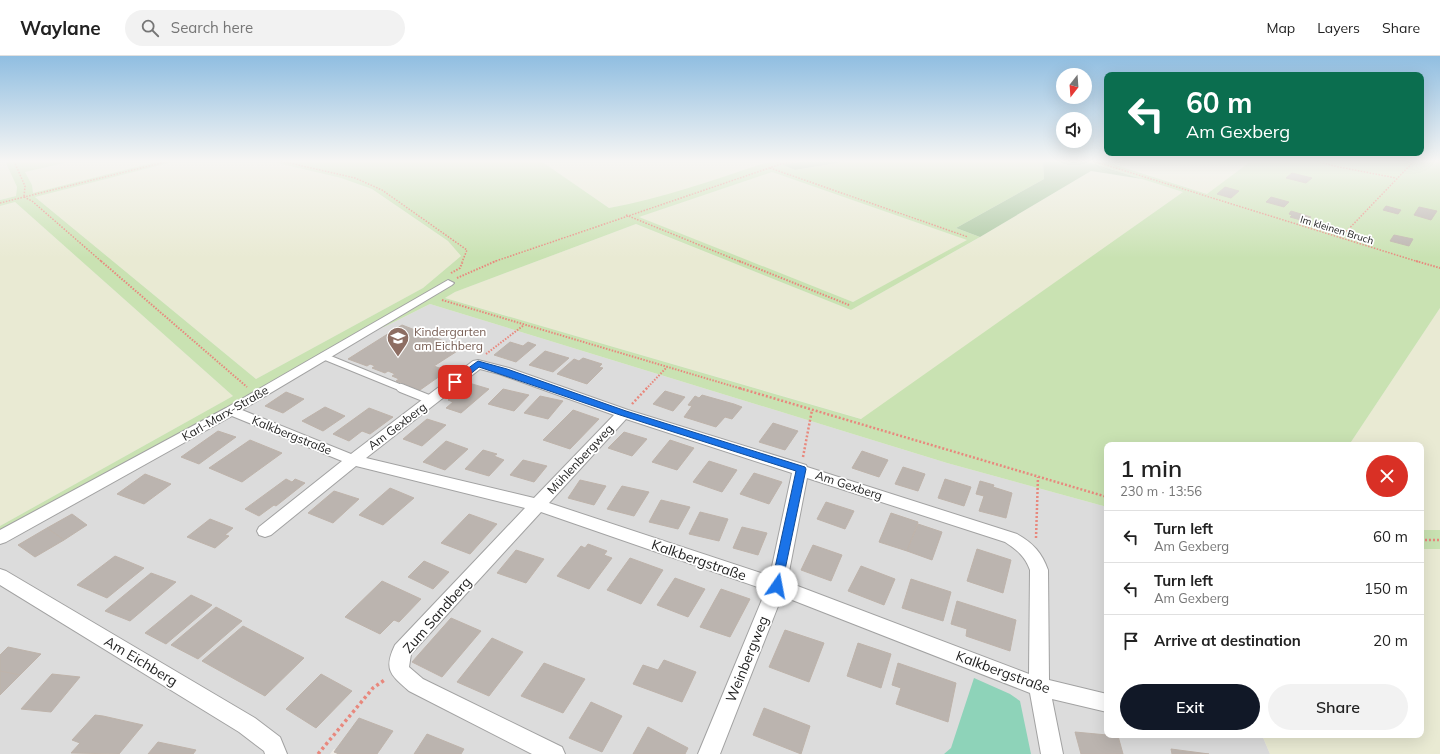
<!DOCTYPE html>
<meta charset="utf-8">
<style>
body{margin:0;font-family:Mulish,sans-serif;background:#f2f2f2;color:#222;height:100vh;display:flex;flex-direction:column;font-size:15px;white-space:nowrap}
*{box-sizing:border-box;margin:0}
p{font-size:13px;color:#767676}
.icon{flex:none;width:22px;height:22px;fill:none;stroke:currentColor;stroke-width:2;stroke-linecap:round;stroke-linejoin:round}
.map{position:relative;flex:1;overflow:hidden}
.details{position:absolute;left:1104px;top:386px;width:320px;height:296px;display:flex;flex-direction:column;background:#fff;border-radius:8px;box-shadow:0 4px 16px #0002}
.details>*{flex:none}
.top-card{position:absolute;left:1104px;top:16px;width:320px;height:84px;border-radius:8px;box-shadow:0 4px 16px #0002;background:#0b6e4f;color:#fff;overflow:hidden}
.needle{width:26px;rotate:197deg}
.controls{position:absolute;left:1056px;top:12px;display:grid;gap:8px}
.controls a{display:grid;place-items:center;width:36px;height:36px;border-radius:50%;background:#fff;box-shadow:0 4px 16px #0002;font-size:20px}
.pin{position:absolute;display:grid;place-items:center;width:34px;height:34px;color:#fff;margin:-17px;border-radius:8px;box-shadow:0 2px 6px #0006}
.me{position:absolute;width:44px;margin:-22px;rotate:12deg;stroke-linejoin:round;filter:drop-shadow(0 0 3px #0008)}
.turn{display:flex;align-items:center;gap:14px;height:84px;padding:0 16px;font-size:18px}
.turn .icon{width:52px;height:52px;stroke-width:2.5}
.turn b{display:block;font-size:28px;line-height:34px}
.round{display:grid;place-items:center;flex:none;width:42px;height:42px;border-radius:21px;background:#f2f2f2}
.head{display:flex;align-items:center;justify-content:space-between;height:68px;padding:0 16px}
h1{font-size:24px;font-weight:600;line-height:30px}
.primary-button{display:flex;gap:8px;margin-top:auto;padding:8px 16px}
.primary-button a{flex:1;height:46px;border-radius:24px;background:#111827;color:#fff;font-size:16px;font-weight:600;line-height:46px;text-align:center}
.primary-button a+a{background:#f2f2f2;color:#222}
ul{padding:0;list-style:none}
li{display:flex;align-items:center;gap:12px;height:52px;padding:0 16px;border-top:1px solid #e0e0e0}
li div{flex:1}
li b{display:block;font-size:15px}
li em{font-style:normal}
header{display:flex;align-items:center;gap:24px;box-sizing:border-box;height:56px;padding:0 20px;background:#fff;border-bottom:1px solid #e0e0e0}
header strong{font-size:19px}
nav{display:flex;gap:22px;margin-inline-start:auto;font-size:14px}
.search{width:280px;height:36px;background:#f2f2f2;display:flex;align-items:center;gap:10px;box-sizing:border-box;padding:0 14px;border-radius:22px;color:#767676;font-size:15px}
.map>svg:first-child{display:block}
</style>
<header>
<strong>Waylane</strong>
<div class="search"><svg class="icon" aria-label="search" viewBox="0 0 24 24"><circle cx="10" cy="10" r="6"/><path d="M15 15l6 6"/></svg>Search here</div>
<nav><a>Map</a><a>Layers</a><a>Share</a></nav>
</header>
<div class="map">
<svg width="1440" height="698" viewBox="0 0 1440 698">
<rect width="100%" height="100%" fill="#eeebe6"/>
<polygon fill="#dcdcdc" points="430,248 947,407 1107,451 1107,679 1262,679 1270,698 343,698 334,693 330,698 0,698 0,479 362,274 384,271"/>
<g fill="#e9ead3">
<polygon points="0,105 5,105 17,131 16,140 0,144"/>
<polygon points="73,105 160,105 33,137 32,129 25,116"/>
<polygon points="177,105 269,105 341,122 372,133 448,185 461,200 423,232 256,323 35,141"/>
<polygon points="541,105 766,105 769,106 669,139 641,146 609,152"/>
<polygon points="1103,105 1251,105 1208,138"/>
<polygon points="1091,115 1142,123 1183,136 862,363 445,242 455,236 636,168 851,254 975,184"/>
<polygon points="772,116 968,184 853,246 638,161"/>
<polygon points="15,146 233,340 0,470 0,150"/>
<polygon points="1440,252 1440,474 1421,474 1421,389 1349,389"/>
<polygon points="1421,493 1440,493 1440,698 1270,698 1262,679 1421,679"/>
</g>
<g fill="#c9e2b2" fill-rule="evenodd">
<path d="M5,105H73L25,116L32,129L33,137L160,105H177L35,141L256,323L423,232L461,200L448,185L372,133L341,122L269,105C279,105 299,107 307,105H541L609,152C664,142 716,123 768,106L766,105H803L784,109L795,114L849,105H1043L1044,123L956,172L980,181L851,254L636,168L455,236L445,242L861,363L1183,136L1085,105H1103L1207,138L1251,105H1440V252L1349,389H1107V451L947,407L430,248L384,271L362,274L233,349L0,479V470L233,340L15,146L0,150V144L16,140L17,131ZM772,116L967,184L853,246L639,161Z"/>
<rect x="1421" y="474" width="19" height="19"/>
</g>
<g fill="#abc8a0">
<polygon points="803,105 849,105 795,114 783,109"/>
<polygon points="1043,105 1085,105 1142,123 1091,115 980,181 956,172 1044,123"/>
</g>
<polygon fill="#8ed3b9" points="974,622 1010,638 1020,645 1031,698 944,698 951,692"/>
<g fill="#bbb4af" stroke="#beb3aa">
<polygon points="1292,117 1312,122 1306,127 1286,122"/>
<polygon points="1225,131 1239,135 1231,142 1217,138"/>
<polygon points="1271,141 1289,146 1284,151 1266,146"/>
<polygon points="1386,150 1401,154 1398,158 1383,154"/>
<polygon points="1419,151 1437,155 1431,164 1414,159"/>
<polygon points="1291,155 1311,161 1308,163 1303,162 1301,164 1290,161 1292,159 1289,158"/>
<polygon points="1394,179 1413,183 1409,190 1390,185"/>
<polygon points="402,269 462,292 434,310 447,315 420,334 396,325 399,323 392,320 395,318 388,315 385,317 372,312 375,310 370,308 367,310 348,303"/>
<polygon points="510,286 523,290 528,286 536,289 516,306 494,299"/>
<polygon points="545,295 569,302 553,316 529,309"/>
<polygon points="583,302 602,308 599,311 603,312 587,328 557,318 574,303 579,305"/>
<polygon points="469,327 489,333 461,357 446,352 453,346 448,344"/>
<polygon points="503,333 529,339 514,355 488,348"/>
<polygon points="665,335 685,341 673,355 653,348"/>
<polygon points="286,336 304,343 283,357 265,350"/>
<polygon points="702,339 734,348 742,351 732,363 725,361 716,371 684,361 692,350 688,349 695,340 699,342"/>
<polygon points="540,340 563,345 548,363 524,357"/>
<polygon points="325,351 345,360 323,375 302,365"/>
<polygon points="369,352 393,361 370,378 362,375 349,385 333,378"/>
<polygon points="573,354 599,363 570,393 543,384"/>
<polygon points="427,363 446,369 422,390 403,383"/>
<polygon points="773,367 798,375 785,394 759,386"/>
<polygon points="218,375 236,381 199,408 181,401"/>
<polygon points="624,376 647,383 632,400 608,392"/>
<polygon points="250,384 282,397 242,426 209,412"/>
<polygon points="670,384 694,392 677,414 652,406"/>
<polygon points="446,385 468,393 445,414 423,406"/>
<polygon points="483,394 497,398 494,400 504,404 489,420 465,413"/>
<polygon points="862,395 888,404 879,421 852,412"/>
<polygon points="523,404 547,410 534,426 510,419"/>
<polygon points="709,405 737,414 722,436 693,426"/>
<polygon points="903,411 925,418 918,435 895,428"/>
<polygon points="754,417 782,426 769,448 740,438"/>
<polygon points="145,418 171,428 144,448 117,438"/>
<polygon points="286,423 292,426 295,423 305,427 276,450 274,449 259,460 245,453"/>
<polygon points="945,423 971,431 964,450 938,442"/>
<polygon points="580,424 606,430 594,449 568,442"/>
<polygon points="980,425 994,429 993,431 1012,437 1006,462 979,455 984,440 976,438"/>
<polygon points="622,430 649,436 634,460 607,453"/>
<polygon points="390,432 414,442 383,469 359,459"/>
<polygon points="334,435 359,443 333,467 308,457"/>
<polygon points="661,444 690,451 678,473 649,466"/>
<polygon points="826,446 854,455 845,473 817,463"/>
<polygon points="700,456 728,463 719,485 689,478"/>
<polygon points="891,457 918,466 907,495 879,486"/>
<polygon points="72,458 87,469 64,484 47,472"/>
<polygon points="469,458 497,468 470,498 441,487"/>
<polygon points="210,463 233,472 225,479 229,480 215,492 187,481"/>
<polygon points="918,468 942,476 932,504 907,495"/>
<polygon points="742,471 767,477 758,499 733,492"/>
<polygon points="47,472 64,484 35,501 18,489"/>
<polygon points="588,488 607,495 604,499 612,502 589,533 557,520 581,490 585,492"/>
<polygon points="813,489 842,499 831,525 801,514"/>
<polygon points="977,493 1011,504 1003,537 967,525"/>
<polygon points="516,494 544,503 526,527 497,517"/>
<polygon points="115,500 144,512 107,542 77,529"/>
<polygon points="630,502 663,514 641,548 607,534"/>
<polygon points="424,505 449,516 433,533 408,521"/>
<polygon points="861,510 895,523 884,549 848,535"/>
<polygon points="151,517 176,526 130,565 105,555"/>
<polygon points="675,522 705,533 688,561 657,549"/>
<polygon points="911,523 951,536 943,565 902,552"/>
<polygon points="382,525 421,543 399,566 394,564 380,578 345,561"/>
<polygon points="721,533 750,543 730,581 700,571"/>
<polygon points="191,539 212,549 166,588 145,577"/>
<polygon points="957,545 1016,564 1010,595 966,580 967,573 951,568"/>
<polygon points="216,551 242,565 198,603 171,589"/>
<polygon points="451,562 481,575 442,621 412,606"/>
<polygon points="243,570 304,602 265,640 202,605"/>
<polygon points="785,574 824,587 809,626 769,611"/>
<polygon points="492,582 523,596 489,640 457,626"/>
<polygon points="858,587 891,598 881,632 847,620"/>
<polygon points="8,591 41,598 20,619 0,615 0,599"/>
<polygon points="664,604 696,616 682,646 633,628 643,609 658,614"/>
<polygon points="544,607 585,623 563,657 521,640"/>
<polygon points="898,607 956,627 948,666 896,648 901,632 892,629"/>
<polygon points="0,615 20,619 0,639"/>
<polygon points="52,618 80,621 51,656 21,653"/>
<polygon points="321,618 352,635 316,672 286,653"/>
<polygon points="591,646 622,660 602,696 569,682"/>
<polygon points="764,652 810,670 801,698 753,679"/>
<polygon points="95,659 103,660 143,669 119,698 71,697 80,687 72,684"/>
<polygon points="359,662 393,675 377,698 339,698 334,696"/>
<polygon points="648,671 688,692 685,698 633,698"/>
<polygon points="1075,676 1118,680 1123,698 1081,698"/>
<polygon points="427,678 464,693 461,698 414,698"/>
<polygon points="158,686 196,694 193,698 148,698"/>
<polygon points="1171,693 1209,698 1172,698"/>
</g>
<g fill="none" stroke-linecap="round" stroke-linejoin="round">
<g stroke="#a2a2a2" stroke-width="8">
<polyline id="lane-far1" points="323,300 404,333"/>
</g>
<g stroke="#a2a2a2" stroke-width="10">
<polyline id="lane" points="401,332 431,344"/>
</g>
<g stroke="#a2a2a2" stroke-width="2">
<g id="street">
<path d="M448,224L454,227L452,229L242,354L351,398L473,305L478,304L509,312L628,354L806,409L807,411L1017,478C1033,487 1042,497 1048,514L1049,624L1107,638V656L1052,643L1063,698H1041L1030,637L782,540L720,698H698L766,534L541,456L411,598L409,611L423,623L562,691L565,698H532L409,635C391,619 383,614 395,589L525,452L356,410L271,479L265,481L259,479L257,475L259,471L342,405L232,360L6,486L0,488V474L226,352ZM480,313L499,318L614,359L534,442L366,402ZM626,363L792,417L770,520L549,447ZM807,422L1005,486C1017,494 1025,500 1030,514L1029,618L787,526Z"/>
<polygon points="0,513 6,515 255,662 280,681 287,698 265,698 264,695 239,676 0,529"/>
</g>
</g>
<g stroke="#e8887d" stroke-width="1.5" stroke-dasharray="1.5 1.5" stroke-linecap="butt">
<polyline points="14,105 25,130 24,141"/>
<polyline points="281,105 355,122 382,134 467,194 462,206"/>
<polyline points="774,105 780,107"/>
<polyline points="1093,105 1419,206"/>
<polyline points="1317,105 1334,110 1396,122"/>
<polyline points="770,112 968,181"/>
<polyline points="24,141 32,145 102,206"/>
<polyline points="0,147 169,105"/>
<polyline points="626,159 741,206"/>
<polyline points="1340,182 1414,105"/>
<polyline points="493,206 781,108 797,105"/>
</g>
<g stroke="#e8887d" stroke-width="2" stroke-dasharray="1.5 1.5" stroke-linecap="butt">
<polyline points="101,205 247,331"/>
<polyline points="739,205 849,249"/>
<polyline points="1416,205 1440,212"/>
<polyline points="451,217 460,212 463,205"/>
<polyline points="457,222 496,205"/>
<polyline points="442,244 742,333"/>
<polyline points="486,298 524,269"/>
<polyline points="646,333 667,311"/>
</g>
<g stroke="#e8887d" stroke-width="2.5" stroke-dasharray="2 2" stroke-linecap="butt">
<polyline points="739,332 1107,441"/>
<polyline points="632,348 647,332"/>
<polyline points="803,401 812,354"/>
<polyline points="1036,482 1038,421"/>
<polyline points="1421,484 1440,484"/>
</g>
<polyline stroke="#e8887d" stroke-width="3.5" stroke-dasharray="3 3" stroke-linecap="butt" points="318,698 373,632 386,623"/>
<use href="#lane-far1" stroke="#fff" stroke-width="6"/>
<use href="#lane" stroke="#fff" stroke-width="8"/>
<use href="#street" fill="#fff" fill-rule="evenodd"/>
</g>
<linearGradient id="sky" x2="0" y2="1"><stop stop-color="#90bee1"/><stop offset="0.52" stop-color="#f7f6f4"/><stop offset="1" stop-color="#f7f6f4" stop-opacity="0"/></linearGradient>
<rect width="1440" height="202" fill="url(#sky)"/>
<polygon fill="#1a73e8" stroke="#114b97" points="478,305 507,313 626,355 805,411 806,413 781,533 777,534 773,533 771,530 796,415 620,359 479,311 458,328 452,328 450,326 452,324"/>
<defs>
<g id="school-pin" transform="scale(1.15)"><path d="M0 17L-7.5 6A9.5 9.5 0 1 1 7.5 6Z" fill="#8d6e63" stroke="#fff"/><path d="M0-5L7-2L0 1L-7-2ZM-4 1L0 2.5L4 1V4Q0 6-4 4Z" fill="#fff"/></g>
</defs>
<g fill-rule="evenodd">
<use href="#school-pin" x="398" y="282"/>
</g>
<g text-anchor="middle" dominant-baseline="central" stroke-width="3.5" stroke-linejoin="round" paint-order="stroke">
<g font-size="10" fill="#1e1e1e" stroke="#fff">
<text transform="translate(1337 174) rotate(17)">Im kleinen Bruch</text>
</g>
<g font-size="12" fill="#785e54" stroke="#fff" text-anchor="start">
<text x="414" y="275">Kindergarten<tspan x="414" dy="14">am Eichberg</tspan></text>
</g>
<g font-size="12" fill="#1e1e1e" stroke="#fff">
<text transform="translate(225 357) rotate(-30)">Karl-Marx-Straße</text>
<text transform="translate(397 370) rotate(-37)">Am Gexberg</text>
<text transform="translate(292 379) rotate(22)">Kalkbergstraße</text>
<text transform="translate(580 403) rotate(-47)">Mühlenbergweg</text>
<text transform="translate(849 429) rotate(18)">Am Gexberg</text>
</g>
<g font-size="14" fill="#1e1e1e" stroke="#fff">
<text transform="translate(699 504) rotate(19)">Kalkbergstraße</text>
<text transform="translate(437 559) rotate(-49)">Zum Sandberg</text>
<text transform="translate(747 603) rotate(-68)">Weinbergweg</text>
<text transform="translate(141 605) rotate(31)">Am Eichberg</text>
<text transform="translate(1003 616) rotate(20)">Kalkbergstraße</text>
</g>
</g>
</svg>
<div class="controls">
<a><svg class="needle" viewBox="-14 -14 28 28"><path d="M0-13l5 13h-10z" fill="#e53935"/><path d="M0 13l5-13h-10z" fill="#767676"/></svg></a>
<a><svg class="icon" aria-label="sound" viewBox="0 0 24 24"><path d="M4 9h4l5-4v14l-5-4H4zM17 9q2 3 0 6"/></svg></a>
</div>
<div class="pin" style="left:455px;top:326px;background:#d93025"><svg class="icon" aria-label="arrive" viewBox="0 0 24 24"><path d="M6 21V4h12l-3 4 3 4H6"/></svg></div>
<svg class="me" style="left:777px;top:530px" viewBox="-20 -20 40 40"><circle r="19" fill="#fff"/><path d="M0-13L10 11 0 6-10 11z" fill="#1a73e8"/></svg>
<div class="top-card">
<div class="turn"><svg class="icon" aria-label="left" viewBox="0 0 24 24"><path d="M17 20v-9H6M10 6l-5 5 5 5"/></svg><div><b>60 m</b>Am Gexberg</div></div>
</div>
<section class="details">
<div class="head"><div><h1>1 min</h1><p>230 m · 13:56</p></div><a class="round" style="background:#d93025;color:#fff"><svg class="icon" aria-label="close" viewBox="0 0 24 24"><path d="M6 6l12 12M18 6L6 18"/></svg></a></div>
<ul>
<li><svg class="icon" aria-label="left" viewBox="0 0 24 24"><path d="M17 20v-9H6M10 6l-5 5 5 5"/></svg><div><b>Turn left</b><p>Am Gexberg</p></div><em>60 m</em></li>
<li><svg class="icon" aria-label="left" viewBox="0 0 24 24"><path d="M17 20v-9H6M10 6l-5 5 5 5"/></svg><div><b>Turn left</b><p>Am Gexberg</p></div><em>150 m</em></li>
<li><svg class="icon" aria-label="arrive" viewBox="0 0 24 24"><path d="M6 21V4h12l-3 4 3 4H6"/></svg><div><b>Arrive at destination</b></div><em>20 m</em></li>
</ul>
<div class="primary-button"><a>Exit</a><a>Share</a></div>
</section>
</div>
